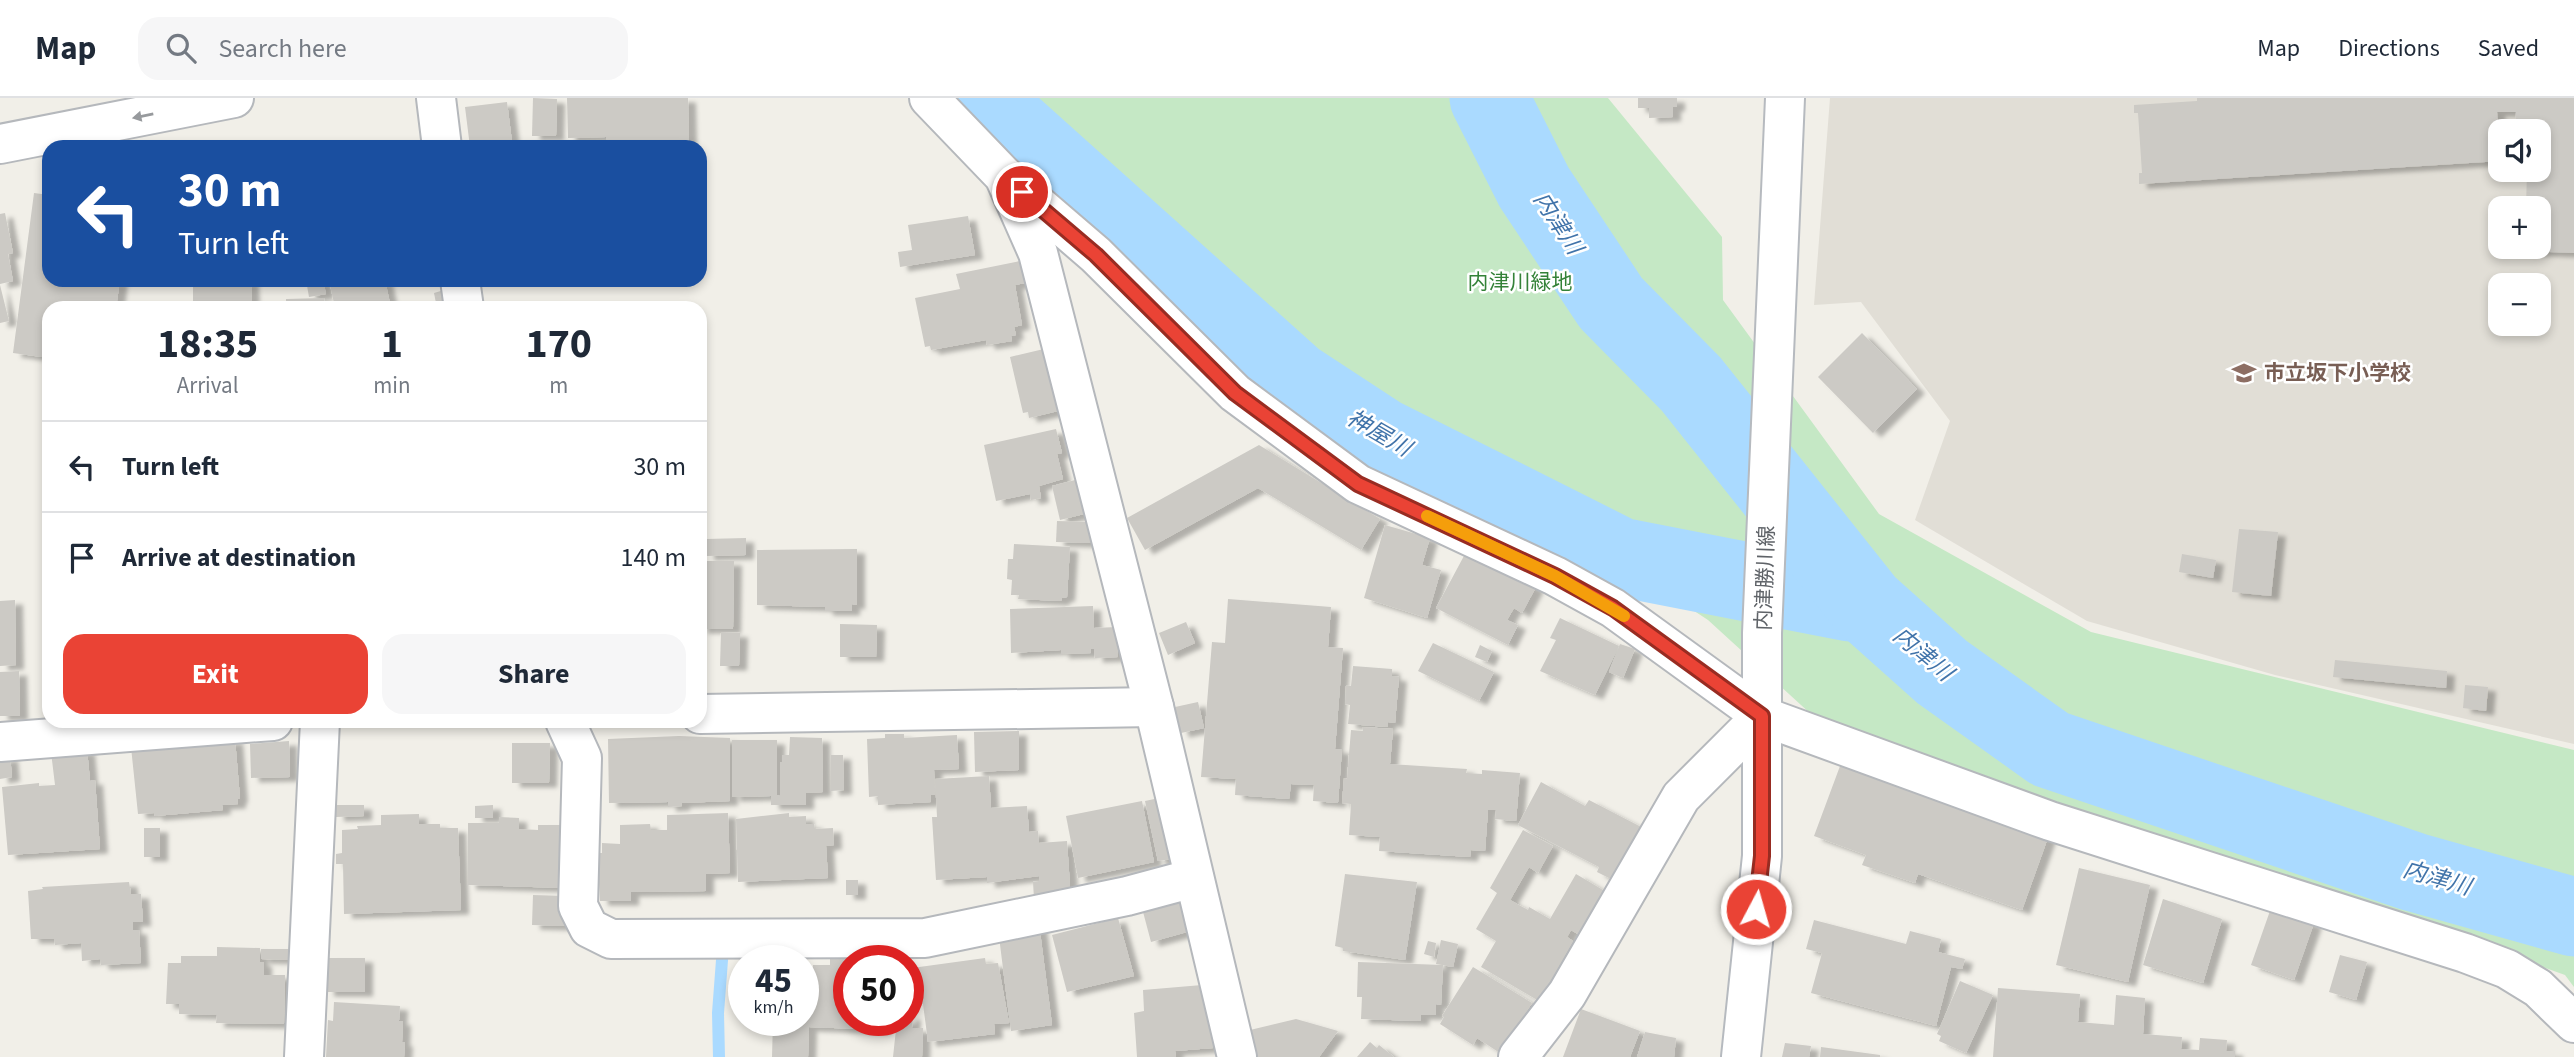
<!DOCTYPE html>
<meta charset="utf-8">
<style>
body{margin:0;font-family:"Source Sans 3","Noto Sans JP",sans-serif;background:#f6f6f7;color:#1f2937;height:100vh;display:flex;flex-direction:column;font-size:26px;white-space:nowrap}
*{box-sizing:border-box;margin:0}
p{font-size:23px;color:#747a83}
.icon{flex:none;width:38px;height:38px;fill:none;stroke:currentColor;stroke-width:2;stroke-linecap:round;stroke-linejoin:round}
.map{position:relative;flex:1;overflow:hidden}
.side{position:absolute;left:42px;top:203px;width:665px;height:427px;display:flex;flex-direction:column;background:#fff;border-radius:21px;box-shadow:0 4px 10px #0003}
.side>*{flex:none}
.hud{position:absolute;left:42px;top:42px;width:665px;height:147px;border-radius:21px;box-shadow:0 4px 10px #0003;background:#1a4fa0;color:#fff;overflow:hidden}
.fabs{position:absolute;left:2488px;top:21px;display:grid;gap:14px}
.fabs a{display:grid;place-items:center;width:63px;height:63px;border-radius:14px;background:#fff;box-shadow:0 4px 10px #0003;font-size:35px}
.speed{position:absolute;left:728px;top:847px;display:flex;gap:14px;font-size:35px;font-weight:700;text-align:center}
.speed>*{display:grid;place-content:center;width:91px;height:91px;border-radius:50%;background:#fff;box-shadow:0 4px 10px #0003;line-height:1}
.speed small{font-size:18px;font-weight:400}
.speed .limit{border:10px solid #d22;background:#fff;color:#111}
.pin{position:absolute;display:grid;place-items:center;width:60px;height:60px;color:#fff;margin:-30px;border:4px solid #fff;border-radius:50%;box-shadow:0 2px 7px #0007}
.me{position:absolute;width:77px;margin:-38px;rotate:6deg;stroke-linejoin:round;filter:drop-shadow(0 0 5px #0008)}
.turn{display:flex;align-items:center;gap:24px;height:147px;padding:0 21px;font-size:32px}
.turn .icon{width:91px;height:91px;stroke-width:2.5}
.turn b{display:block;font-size:49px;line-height:60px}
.eta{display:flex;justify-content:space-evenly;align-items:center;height:119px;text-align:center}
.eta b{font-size:42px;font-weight:700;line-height:49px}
.button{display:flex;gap:14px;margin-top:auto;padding:14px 21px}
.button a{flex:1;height:80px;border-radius:21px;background:#ea4335;color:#fff;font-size:28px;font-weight:700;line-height:80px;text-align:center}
.button a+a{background:#f6f6f7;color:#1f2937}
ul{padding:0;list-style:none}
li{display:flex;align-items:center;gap:21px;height:91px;padding:0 21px;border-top:2px solid #e0e1e3}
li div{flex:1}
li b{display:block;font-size:26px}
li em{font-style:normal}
header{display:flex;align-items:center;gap:42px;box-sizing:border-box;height:98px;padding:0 35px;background:#fff;border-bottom:2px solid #e0e1e3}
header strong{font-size:33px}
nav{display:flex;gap:38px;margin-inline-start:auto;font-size:24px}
.search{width:490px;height:63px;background:#f6f6f7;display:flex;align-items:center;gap:18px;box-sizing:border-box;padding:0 24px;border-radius:21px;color:#747a83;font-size:26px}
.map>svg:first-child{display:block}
</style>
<header>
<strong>Map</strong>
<div class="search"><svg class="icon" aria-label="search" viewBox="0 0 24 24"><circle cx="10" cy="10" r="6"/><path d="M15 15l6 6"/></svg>Search here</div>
<nav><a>Map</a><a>Directions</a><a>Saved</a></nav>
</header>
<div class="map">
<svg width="2574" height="959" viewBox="0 0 2574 959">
<defs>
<filter id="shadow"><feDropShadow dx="8" dy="4.5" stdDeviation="2" flood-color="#0004"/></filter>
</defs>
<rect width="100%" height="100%" fill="#f1efe8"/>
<path fill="#e1ded6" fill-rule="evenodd" d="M1830,0H2574V646L2275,577L2087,523L1915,422L1950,323L1861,204L1814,207ZM2501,33H2539V72H2501ZM2501,110H2539V149H2501ZM2501,187H2539V226H2501Z"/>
<polygon fill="#c5e8c5" points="993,0 1608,0 1722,139 1723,202 1879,416 2091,534 2574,652 2574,889 2565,877 2390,814 1824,628 1708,522 1479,372 1346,303 1051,56"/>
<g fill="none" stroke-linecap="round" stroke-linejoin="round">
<polyline stroke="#aadaff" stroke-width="12" points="719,959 718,915 723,849"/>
<g stroke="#aadaff" stroke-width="79">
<polyline points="980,0 1294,282 1381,339 1620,459 1850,504"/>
<polyline points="1489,0 1534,89 1611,205 1691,286 1867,507 1942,574 2050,651 2414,774 2574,819"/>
</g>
</g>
<g fill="#cccac5" filter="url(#shadow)">
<polygon points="533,0 557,1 556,38 532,38"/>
<polygon points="567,0 688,0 689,43 606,44 606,39 568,40"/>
<polygon points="1638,0 1677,0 1677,9 1673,9 1673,19 1649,20 1649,10 1638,10"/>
<polygon points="2197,0 2574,0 2574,155 2524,153 2525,149 2539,149 2539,110 2526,110 2527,72 2539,72 2539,33 2515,33 2516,14 2497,14 2501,63 2139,86 2139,75 2142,75 2138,15 2134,15 2134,7 2197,3"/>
<polygon points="507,4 512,44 470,49 465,9"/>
<polygon points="34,95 49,97 49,182 120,182 116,210 49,210 49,260 13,255"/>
<polygon points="5,115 13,155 8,156 13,183 0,186 0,116"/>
<polygon points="968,118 975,157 900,169 898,154 912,152 908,127"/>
<polygon points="1020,163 1025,185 1015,187 1022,227 1014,229 1016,237 1011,238 1012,243 987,247 986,242 931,252 930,248 925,249 915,200 960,191 956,176"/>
<polygon points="193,182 251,182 252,210 189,210 189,204 193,204"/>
<polygon points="306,182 323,182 326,196 309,199"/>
<polygon points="329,182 385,182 391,210 335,210"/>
<polygon points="0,187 9,223 0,225"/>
<polygon points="444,192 448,210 437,210 434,195"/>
<polygon points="324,200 325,210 286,210 286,201"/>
<polygon points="1862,235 1917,291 1873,335 1818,279"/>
<polygon points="1048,250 1061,304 1056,305 1058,313 1029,320 1028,314 1023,315 1010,259"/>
<polygon points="1056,331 1062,355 1057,356 1063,381 1039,388 1041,400 1031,402 1030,396 996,403 984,347"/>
<polygon points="1259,347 1380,421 1361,452 1258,390 1145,452 1127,420"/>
<polygon points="1079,381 1088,415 1060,422 1052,388"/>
<polygon points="1057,423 1091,424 1090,445 1056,444"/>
<polygon points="1385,427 1430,440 1422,467 1441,472 1427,520 1364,500"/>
<polygon points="2239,431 2278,434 2271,498 2232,494"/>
<polygon points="746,440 746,457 706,458 706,441"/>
<polygon points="1014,446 1070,449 1067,499 1062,500 1061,503 1018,501 1019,497 1011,497 1012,482 1007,481 1008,461 1013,461"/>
<polygon points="857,451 857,507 852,506 852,513 825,513 825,509 757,507 757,452"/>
<polygon points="1465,456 1523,486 1524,483 1536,489 1522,515 1514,510 1507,522 1518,527 1508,547 1436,510"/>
<polygon points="2182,456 2216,462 2213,480 2179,474"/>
<polygon points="700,463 734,463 733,531 700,531"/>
<polygon points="1228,501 1331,509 1328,549 1343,550 1335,651 1342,651 1338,705 1313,703 1314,687 1291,686 1289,701 1235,697 1236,681 1201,679 1212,544 1225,545"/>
<polygon points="15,502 16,567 0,568 0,503"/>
<polygon points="1093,508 1094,530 1117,529 1118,559 1095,560 1094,551 1091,551 1091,555 1061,556 1061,552 1011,555 1010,511"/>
<polygon points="1560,520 1619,548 1595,597 1540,573 1556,542 1550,540"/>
<polygon points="1186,524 1195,545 1168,557 1159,535"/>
<polygon points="840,526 877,527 876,559 840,559"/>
<polygon points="721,534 740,535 739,568 720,568"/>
<polygon points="1433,545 1494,574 1479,603 1418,573"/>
<polygon points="1620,546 1635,551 1623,580 1609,574"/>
<polygon points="1480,547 1492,553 1487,564 1475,559"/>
<polygon points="2335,562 2447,573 2446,590 2333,579"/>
<polygon points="1353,568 1392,571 1392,578 1399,579 1395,625 1388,624 1388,629 1348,626 1350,607 1345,606 1346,587 1351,588"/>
<polygon points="19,573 20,618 0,618 0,574"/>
<polygon points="2465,587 2488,589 2486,613 2463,610"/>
<polygon points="1198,604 1204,630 1181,635 1175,609"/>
<polygon points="1362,629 1393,631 1390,666 1467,671 1466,675 1482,676 1482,672 1520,675 1516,723 1495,721 1496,712 1488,712 1485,753 1471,752 1470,759 1379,753 1380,739 1349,737 1351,706 1342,705 1344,680 1347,681 1351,632 1363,633"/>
<polygon points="1019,633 1019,672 975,674 974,634"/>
<polygon points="885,636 904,636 904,640 957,637 959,671 934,672 935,697 931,697 931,704 878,707 878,698 869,699 867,641 885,640"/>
<polygon points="679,638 730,640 730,703 682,705 682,708 668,709 668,704 609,705 608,641"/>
<polygon points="790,639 822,640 823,694 806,695 806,707 771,707 771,698 732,699 732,642 777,642 777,697 780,698 780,664 782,664 782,657 789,657"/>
<polygon points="235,641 240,700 238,701 238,706 222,707 223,712 155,718 154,715 138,716 131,649"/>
<polygon points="289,643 290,679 251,680 250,646"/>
<polygon points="512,645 550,645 549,685 512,685"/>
<polygon points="87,651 90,683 95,682 100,751 8,757 2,689 39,685 39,688 55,687 51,654"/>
<polygon points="831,657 843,657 844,692 831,693"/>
<polygon points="10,658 12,679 0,681 0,660"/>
<polygon points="1843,660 2050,734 2022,812 1918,776 1915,785 1862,767 1866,757 1814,738"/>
<polygon points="989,678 991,710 1027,708 1029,734 1038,733 1039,745 1067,743 1071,804 1034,801 1033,784 1039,783 1039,778 987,785 987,779 936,782 932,719 937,719 935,681"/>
<polygon points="1541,684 1585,708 1589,702 1643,730 1615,783 1597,774 1599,769 1518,727"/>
<polygon points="1159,700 1172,761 1158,763 1145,703"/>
<polygon points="1142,703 1154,764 1078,780 1066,718"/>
<polygon points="336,707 364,707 364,718 336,719"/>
<polygon points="493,707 493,720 475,720 475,708"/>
<polygon points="728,715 730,775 706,776 706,793 631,794 631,803 600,803 599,785 594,785 594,755 602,755 602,745 620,746 620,727 650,726 651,732 667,732 667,717"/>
<polygon points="789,715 789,719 806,718 806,726 814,726 815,731 833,730 834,747 826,748 828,780 738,784 736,721"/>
<polygon points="419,716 419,726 440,726 440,730 458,730 461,812 344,816 343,766 336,766 336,756 342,755 342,732 358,731 357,728 381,727 381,717"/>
<polygon points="499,719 519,720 519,731 538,732 538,727 564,727 564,790 468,787 468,725 499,725"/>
<rect x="144" y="730" width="16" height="29"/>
<polygon points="1523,732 1553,748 1538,775 1529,769 1510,802 1528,812 1529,809 1550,821 1576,776 1608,795 1583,839 1571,832 1567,839 1573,843 1539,903 1481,869 1496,843 1476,831 1497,795 1490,790"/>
<polygon points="2079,770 2150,787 2128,884 2056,867"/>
<polygon points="1345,776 1417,784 1405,862 1343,853 1343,850 1335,848"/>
<rect x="846" y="782" width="12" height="15"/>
<polygon points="129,784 131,796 141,796 143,824 133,824 133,832 139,832 141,865 101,867 100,861 82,863 81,845 55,847 54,841 31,841 28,793 43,791 42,789"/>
<polygon points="533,797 566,798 565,828 532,827"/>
<polygon points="1179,801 1187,834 1151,844 1142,810"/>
<polygon points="2163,801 2222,821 2203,885 2143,867"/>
<polygon points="2271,810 2314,825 2294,882 2251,867"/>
<polygon points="1118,820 1134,878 1067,894 1052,837"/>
<polygon points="1814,822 1906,846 1910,833 1941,841 1938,854 1965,861 1962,871 1951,869 1936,928 1811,895 1822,855 1806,851"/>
<polygon points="1039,826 1052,927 1011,933 998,831"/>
<polygon points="1441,842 1458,846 1453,869 1436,866"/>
<polygon points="1428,843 1436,845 1434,859 1424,856"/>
<polygon points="838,846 878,848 877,863 849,863 849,922 883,922 883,932 809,929 808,959 772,959 773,922 803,922 803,869 813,870 813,867 830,867 830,860 837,860"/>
<polygon points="217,849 260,850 260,864 264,864 264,877 285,877 284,926 216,925 217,917 179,916 179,906 166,906 168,865 181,865 181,858 217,858"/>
<polygon points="261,851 295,851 295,862 261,861"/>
<polygon points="2340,857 2367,864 2356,902 2329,894"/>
<polygon points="327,860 365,860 365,894 326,894"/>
<polygon points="985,860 986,866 998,865 1009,925 994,926 995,936 928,944 923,906 917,907 912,870"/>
<polygon points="1358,864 1443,867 1441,907 1436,906 1436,917 1421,917 1421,923 1361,921 1362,899 1357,899"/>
<polygon points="1473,869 1532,905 1500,955 1477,940 1473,947 1440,926 1444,919 1442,918"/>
<polygon points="1960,883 1993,897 1966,955 1939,943 1941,938 1937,936"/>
<polygon points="1202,887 1205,914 1210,913 1213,950 1175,953 1176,959 1137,959 1134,915 1144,913 1143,892"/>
<polygon points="1998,890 2080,896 2078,924 2114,927 2116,897 2145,900 2143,936 2182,939 2181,951 2199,952 2200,940 2227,942 2226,953 2235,953 2235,959 1993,959"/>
<polygon points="334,904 400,908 399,923 403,923 402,944 405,944 404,959 326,959 328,922 333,923"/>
<polygon points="1581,911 1640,933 1630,959 1563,959"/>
<polygon points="908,918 913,918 912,930 923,930 922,959 893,959 897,922 908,922"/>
<polygon points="1296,921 1338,933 1319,959 1256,959 1250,932"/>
<polygon points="1645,934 1676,940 1674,959 1637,959"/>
<polygon points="1370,944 1377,950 1379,947 1394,959 1357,959"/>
<polygon points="1785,945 1811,948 1809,959 1782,959"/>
<polygon points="1821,949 1880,957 1880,959 1820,959"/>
</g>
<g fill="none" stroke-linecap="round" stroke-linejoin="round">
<g stroke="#b5b8bc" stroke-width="42">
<g id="minor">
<polyline points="436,0 442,49"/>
<polyline points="929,0 1004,78 1038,155 1154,609 1237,959"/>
<polyline points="1004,78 1096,157 1235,295 1358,386 1555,478 1613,510 1762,618 2050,723 2465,855 2507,871 2538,890 2574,925"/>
<polyline points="460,182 464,210"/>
<polyline points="700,616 1154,609"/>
<polyline points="565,623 582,660 578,808 589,830 611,841 925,840 1127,798 1194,780"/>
<polyline points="0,644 273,623"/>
<polyline points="304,959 320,623"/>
<polyline points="1518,959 1567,896 1681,699 1762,618"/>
</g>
</g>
<g stroke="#b5b8bc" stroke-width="42">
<polyline id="tertiary" points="0,46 234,0"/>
</g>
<g stroke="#b6babf" stroke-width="42">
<polyline id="secondary" points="1741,959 1762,758 1762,535 1785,0"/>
</g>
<use href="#minor" stroke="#fff" stroke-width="38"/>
<use href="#tertiary" stroke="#fff" stroke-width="38"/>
<use href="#secondary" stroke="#fff" stroke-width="38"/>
</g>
<defs><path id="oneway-solid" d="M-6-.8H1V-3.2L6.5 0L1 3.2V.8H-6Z" transform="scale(1.75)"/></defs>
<use fill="#979a9d" href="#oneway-solid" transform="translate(143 18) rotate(169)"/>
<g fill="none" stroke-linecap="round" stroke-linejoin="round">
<g stroke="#982c22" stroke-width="18">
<polyline id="route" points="1022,94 1096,157 1235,295 1358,386 1555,478 1613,510 1762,618 1762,758 1756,811"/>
</g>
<use href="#route" stroke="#ea4335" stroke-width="12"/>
<polyline stroke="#f59e0b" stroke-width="12" points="1427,418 1555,478 1624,518"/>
</g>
<defs>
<g id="school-bare" transform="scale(1.89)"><path d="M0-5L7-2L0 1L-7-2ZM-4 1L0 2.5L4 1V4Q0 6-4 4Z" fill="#8d6e63" stroke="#fff" stroke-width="2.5" paint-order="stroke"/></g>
</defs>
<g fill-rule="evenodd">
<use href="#school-bare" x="2244" y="275"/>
</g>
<g text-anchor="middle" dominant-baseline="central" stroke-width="5" stroke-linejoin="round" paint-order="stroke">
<g font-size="21" fill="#348238" stroke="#fff">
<text x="1520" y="184">内津川緑地</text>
</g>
<g font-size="21" font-weight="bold" fill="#785e54" stroke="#fff" text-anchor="start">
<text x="2264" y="275">市立坂下小学校</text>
</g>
<g font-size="21" fill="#5f6368" stroke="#fff">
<text transform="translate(1765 480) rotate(-88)">内津勝川線</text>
</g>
<g font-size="23" font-style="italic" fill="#4174aa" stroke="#fff">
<text transform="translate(1558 125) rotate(57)">内津川</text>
<text transform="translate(1379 335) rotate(30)">神屋川</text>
<text transform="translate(1923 556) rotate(40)">内津川</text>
<text transform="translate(2437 780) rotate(16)">内津川</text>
</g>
</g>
</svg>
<div class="fabs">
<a><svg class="icon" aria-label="sound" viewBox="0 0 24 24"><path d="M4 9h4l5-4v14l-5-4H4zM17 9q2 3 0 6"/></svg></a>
<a>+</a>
<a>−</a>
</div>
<div class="speed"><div>45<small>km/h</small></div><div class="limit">50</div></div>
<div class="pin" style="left:1022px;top:94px;background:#d93025"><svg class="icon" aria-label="arrive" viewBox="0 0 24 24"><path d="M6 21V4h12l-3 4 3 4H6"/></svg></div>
<svg class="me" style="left:1756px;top:811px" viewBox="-20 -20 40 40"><circle r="17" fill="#ea4335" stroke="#fff" stroke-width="3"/><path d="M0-11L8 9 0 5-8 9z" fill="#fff"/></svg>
<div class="hud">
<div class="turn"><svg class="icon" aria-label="left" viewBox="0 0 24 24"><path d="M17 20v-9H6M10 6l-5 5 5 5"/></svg><div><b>30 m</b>Turn left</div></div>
</div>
<section class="side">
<div class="eta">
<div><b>18:35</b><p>Arrival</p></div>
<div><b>1</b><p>min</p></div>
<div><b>170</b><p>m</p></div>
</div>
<ul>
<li><svg class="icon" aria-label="left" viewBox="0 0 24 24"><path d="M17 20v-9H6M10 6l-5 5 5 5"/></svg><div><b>Turn left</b></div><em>30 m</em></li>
<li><svg class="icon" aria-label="arrive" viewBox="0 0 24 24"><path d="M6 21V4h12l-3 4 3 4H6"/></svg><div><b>Arrive at destination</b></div><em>140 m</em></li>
</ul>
<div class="button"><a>Exit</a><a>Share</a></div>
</section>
</div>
